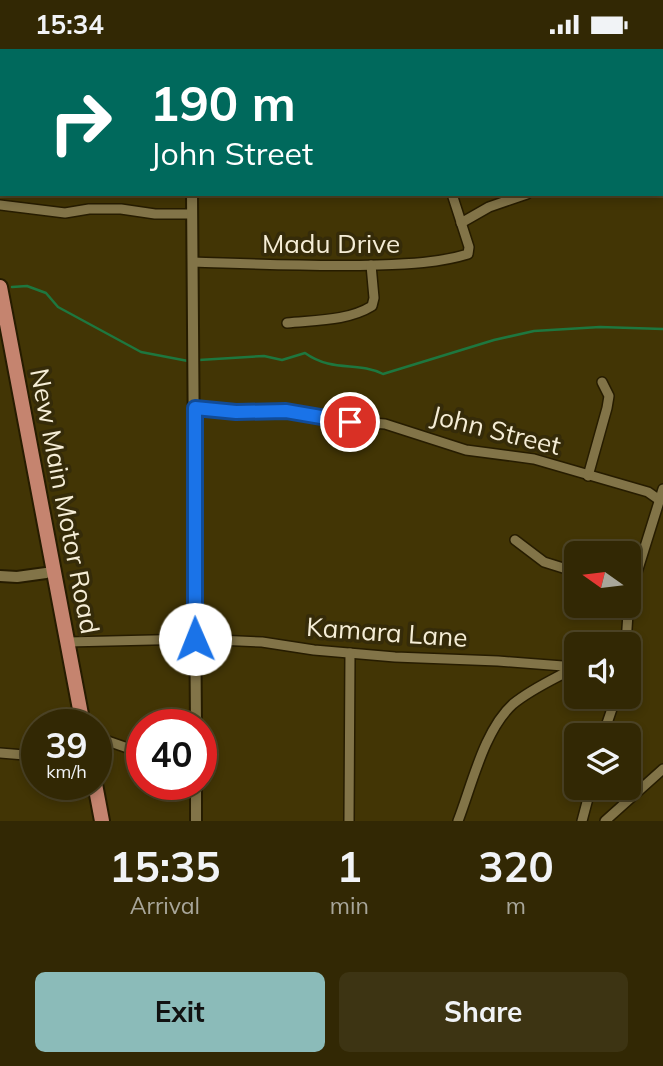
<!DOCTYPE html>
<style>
body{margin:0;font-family:Mulish,sans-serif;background:#3d3413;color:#f1f3f6;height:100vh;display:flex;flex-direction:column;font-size:26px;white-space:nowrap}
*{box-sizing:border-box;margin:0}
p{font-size:23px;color:#a8a69a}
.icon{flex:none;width:38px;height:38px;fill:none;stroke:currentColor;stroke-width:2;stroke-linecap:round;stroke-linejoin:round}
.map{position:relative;height:772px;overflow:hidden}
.side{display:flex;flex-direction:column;background:#322804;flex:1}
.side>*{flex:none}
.top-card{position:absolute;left:0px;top:0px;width:663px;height:147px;box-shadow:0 4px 10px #0003,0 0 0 2px #4d4426;background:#00695c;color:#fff;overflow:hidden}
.needle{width:46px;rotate:284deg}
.tools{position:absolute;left:564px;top:492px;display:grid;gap:14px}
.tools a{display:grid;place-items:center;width:77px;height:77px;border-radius:10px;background:#322804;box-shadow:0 4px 10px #0003,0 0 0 2px #4d4426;font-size:35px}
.speed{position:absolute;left:21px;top:660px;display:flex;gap:14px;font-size:35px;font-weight:700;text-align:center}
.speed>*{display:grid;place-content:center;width:91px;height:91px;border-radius:50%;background:#322804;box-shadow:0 4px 10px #0003,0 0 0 2px #4d4426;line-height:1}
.speed small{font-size:18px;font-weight:400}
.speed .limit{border:10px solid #d22;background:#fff;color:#111}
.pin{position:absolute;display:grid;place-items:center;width:60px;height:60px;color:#fff;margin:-30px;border:4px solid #fff;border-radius:50%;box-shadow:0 2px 7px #0007}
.me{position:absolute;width:77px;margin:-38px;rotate:359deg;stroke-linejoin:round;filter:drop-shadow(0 0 5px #0008)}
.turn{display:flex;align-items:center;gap:24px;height:147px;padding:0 35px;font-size:32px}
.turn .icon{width:91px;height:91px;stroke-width:2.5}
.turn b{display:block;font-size:49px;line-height:60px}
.eta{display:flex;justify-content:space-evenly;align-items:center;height:119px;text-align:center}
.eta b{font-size:42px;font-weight:700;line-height:49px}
.cta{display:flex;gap:14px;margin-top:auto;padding:14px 35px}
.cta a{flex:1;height:80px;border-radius:10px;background:#8bbbb9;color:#111;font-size:28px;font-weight:700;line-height:80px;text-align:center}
.cta a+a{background:#3d3413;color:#f1f3f6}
.status{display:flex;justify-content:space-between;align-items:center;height:49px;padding:0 35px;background:#322804;direction:ltr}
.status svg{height:19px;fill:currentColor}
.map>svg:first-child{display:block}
</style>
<div class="status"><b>15:34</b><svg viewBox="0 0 49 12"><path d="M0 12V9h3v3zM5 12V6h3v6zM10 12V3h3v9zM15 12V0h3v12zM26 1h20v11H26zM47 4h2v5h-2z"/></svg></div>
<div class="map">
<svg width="663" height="772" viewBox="0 0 663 772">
<rect width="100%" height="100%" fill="#423505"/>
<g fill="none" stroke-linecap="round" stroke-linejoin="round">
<g stroke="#1e773f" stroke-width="2.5">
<polyline points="12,238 27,237 46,244 58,258 141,303 188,312"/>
<path d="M199,311L264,307L282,311L305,304C333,324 358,312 383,325L494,291L534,282L600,278L663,280"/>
</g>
<g stroke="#261c00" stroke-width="12">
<g id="minor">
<polyline points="408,0 409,2"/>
<polyline points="605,0 605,2"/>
<polyline points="197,2 207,0"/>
<polyline points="662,76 663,77"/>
<polyline points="0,156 65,164 89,160 121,160 155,165 192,165"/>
<polyline points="461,174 489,158 527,145"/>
<path d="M193,213C254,215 315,218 377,216C407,215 439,214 468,205L469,198L452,145"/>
<path d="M287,274C315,271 348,272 372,257L374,249L371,216"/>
<polyline points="195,359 236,363 287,362 334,371 385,375 466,401 534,410 648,443 658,450"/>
<polyline points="588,427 607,359 609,347 602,333"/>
<polyline points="515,491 544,513 576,523"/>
<polyline points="67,593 195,590 262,593 314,601 395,608 498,612 576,618"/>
<polyline points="626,595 629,549 663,440"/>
<polyline points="603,686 616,648"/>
<polyline points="96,688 142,704"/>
<polyline points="0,704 37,707"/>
<polyline points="349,772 350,604"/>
<path d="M458,772C472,736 484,681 513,655C531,640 554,630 574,619"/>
<polyline points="582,772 591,738"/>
<polyline points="605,772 663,720"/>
</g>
</g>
<g stroke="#261c00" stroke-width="14">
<g id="tertiary">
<polyline points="191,0 191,2"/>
<polyline points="192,145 196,676"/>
<polyline points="0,527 17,528 46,524"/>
<polyline points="196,735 196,772"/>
</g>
</g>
<g stroke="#261c00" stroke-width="18">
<g id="trunk">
<polyline points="0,238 83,676"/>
<polyline points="95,735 102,772"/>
</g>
</g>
<use href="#minor" stroke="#827448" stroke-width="9"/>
<use href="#tertiary" stroke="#827448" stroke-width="10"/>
<use href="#trunk" stroke="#c5846f" stroke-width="14"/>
</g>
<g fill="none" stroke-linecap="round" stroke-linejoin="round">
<g stroke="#114b97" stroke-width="18">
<polyline id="route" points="195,590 195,359 236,363 286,362 350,373"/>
</g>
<use href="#route" stroke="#1a73e8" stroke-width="12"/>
</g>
<g text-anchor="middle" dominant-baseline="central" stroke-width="7" stroke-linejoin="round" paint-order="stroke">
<g font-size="26" fill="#f5edd6" stroke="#352b09">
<text x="331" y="194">Madu Drive</text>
<text transform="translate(496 381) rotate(14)">John Street</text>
<text transform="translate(65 452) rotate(79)">New Main Motor Road</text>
<text transform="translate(387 583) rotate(4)">Kamara Lane</text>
</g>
</g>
</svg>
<div class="tools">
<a><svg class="needle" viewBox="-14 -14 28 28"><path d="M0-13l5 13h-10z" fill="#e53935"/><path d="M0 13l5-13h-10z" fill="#a8a69a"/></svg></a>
<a><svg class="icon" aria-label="sound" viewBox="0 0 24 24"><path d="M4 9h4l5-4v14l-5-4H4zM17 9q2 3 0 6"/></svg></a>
<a><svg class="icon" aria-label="layers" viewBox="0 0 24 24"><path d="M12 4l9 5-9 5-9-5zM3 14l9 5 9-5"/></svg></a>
</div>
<div class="speed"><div>39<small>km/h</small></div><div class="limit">40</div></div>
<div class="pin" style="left:350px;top:373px;background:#d93025"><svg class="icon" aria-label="arrive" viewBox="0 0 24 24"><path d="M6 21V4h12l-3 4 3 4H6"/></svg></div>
<svg class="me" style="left:195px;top:590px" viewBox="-20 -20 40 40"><circle r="19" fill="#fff"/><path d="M0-13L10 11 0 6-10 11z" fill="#1a73e8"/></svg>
<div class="top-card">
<div class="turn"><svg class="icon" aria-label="right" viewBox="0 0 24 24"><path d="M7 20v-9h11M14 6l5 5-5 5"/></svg><div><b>190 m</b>John Street</div></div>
</div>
</div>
<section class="side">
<div class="eta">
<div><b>15:35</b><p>Arrival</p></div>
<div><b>1</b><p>min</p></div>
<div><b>320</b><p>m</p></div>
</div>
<div class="cta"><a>Exit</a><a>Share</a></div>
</section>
